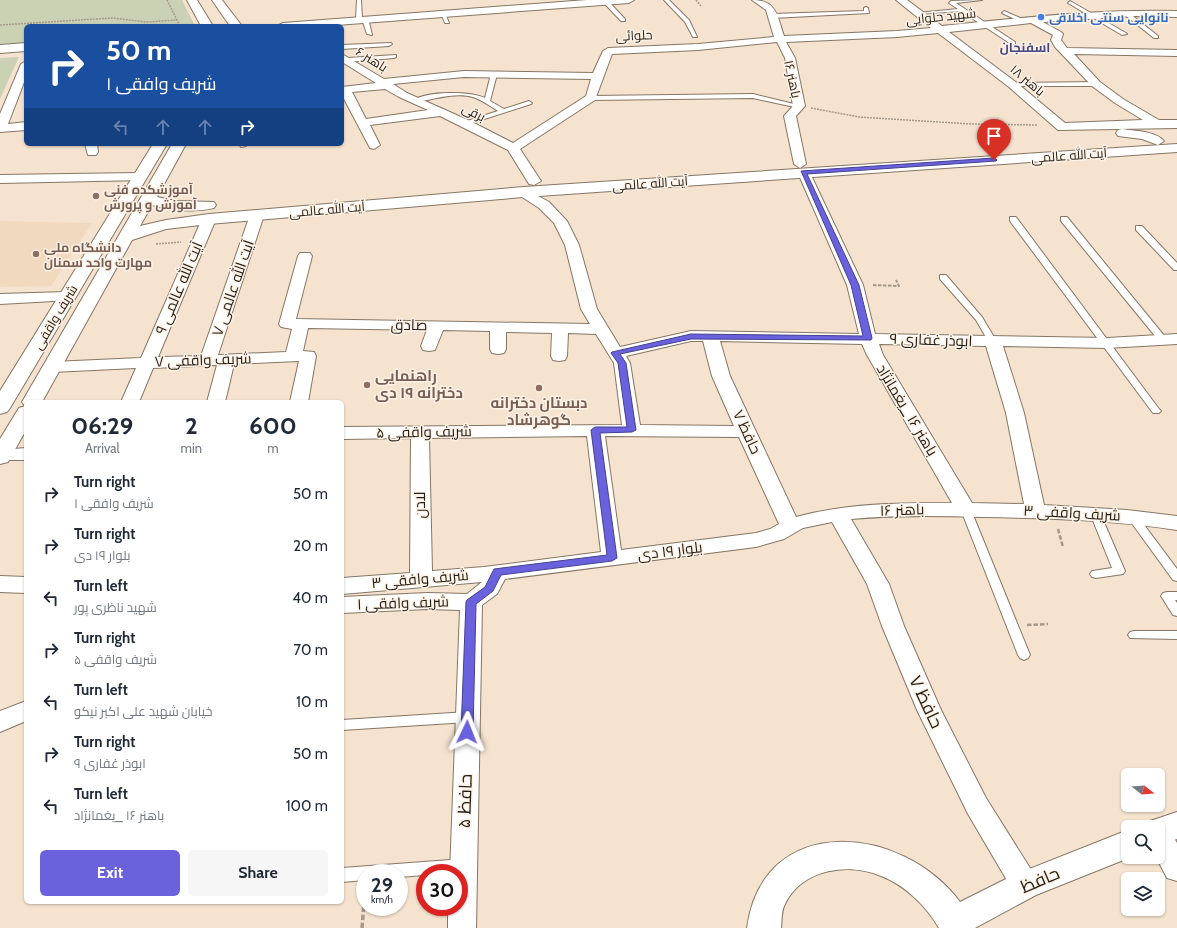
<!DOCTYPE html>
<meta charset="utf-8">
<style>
body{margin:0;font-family:Cabin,Cairo,sans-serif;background:#f6f6f7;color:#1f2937;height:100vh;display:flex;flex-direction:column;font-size:15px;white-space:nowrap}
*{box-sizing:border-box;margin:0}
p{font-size:13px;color:#747a83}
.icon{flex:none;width:22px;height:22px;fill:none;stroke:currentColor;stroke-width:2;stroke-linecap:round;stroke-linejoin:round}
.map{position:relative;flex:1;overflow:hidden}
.panel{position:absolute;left:24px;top:400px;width:320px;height:504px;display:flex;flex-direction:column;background:#fff;border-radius:6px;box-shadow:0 1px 3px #0004}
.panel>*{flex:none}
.banner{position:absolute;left:24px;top:24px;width:320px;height:122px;border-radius:6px;box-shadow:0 1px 3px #0004;background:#1a4fa0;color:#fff;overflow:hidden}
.needle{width:26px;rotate:107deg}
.controls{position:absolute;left:1121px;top:768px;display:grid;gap:8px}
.controls a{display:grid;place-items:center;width:44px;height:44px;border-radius:6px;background:#fff;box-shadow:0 1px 3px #0004;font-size:20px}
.speed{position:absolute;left:356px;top:864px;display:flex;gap:8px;font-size:20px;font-weight:700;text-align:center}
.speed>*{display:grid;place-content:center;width:52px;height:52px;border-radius:50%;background:#fff;box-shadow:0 1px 3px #0004;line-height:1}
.speed small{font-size:10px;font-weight:400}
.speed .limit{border:6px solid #d22;background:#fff;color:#111}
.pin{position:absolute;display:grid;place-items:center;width:34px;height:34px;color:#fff;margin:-41px -17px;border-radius:50% 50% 50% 0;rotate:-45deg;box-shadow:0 0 4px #0007}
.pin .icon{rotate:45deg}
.me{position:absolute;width:44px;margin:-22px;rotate:2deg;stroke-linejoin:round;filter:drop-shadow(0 0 3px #0008)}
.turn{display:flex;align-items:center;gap:14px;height:84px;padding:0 16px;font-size:18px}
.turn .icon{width:52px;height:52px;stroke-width:2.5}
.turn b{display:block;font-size:28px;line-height:34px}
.lanes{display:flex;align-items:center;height:38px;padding:0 16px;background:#0003;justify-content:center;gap:20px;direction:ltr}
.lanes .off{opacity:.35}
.eta{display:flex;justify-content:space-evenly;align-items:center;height:68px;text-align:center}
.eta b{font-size:24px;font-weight:700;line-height:28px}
.cta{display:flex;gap:8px;margin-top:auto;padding:8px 16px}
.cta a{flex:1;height:46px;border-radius:6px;background:#6a62dc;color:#fff;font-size:16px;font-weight:700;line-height:46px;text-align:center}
.cta a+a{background:#f6f6f7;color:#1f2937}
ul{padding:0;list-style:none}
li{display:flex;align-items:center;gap:12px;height:52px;padding:0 16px}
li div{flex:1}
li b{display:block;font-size:15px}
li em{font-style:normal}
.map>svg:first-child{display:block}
</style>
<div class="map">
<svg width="1177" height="928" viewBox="0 0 1177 928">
<rect width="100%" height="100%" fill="#f5e3cf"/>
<polygon fill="#f1d9bf" points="0,221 91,223 92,223 51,286 0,287"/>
<g fill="#cad2b3">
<polygon points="0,0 182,0 195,26 26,26 26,44 0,46"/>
<polygon points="19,57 0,99 0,58"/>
</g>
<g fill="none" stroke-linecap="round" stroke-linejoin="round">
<g stroke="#867664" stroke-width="2">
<g id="lane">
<polygon points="357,0 361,0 362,19 359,21 356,19"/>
<polygon points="664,0 669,0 689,20 697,37 693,37 685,22"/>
<polygon points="982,0 956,3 1015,42 1015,44 1011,44 961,11 919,14 917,13 958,9 949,3 951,1"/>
<polygon points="604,1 608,1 625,19 625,21 621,21 604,3"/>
<polygon points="1070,1 1126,33 1127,34 1122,35 1068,3"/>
<polygon points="866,7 868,8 869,13 772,18 769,16 772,14 864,11 864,8"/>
<polygon points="1004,11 1025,20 1026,21 1021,22 1002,13"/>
<polygon points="441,13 445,13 449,23 445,23"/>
<polygon points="1125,13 1129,13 1158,36 1158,38 1154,38 1125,15"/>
<polygon points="366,20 369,22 372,35 367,34 363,22"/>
<polygon points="391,43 392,44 389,46 342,49 342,45"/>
<polygon points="396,55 396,57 394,58 347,62 344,60 347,58"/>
<path d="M494,72L497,74L490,101L504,109L529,101L532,103L531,104L466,125L464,124V122L498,111C490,106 482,100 473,97C456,92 434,99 417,102L414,100C427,91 470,91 485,98L491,74Z"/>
<polygon points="1013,83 1096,82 1099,84 1096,86 1011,86 1010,85"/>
<polygon points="753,94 802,106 799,108 753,98 591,100 588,98 591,96"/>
<polygon points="239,144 245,144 246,146 241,147"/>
<polygon points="1010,217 1016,217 1159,409 1161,411 1159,413 1153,413 1010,221"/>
<polygon points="1061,217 1067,217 1166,338 1167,340 1166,342 1160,342 1061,221"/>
<polygon points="1136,226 1142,226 1177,263 1177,270 1174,270 1136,230"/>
<polygon points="940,275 946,275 982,317 997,342 996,344 990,344 976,320 940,279"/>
<polygon points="966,507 971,510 1030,655 1028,658 1024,660 1020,658 1018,655 961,510"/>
<polygon points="1095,510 1100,513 1125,571 1123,574 1096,578 1092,577 1090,574 1092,571 1112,568 1090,513"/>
<polygon points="1132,513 1136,514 1177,569 1177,581 1173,580 1128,518 1127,516"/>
<polygon points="1167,592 1177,592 1177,600 1175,600 1177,603 1177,616 1173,615 1161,596 1163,593"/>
<polygon points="1134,631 1177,631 1177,639 1130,638 1128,635 1130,632"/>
<polygon points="468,712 473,713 474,717 473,721 468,722 342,730 342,720"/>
<polygon points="464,859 469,860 471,865 469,870 464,871 425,873 425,875 399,877 399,873 365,873 365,880 342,882 342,868"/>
</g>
</g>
<g stroke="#867664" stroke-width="2">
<g id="street">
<path d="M752,0C777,0 777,16 784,36L897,31L931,28L896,0H907L942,26C1020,18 1098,9 1177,11V17L1134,16L1043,22L1061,32L1063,34L1061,40L1067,48L1177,50V56L1074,54L1100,82L1123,99L1159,120H1177V128L1058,130L1009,87L938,33L897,37L786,42L795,58L805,106L796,116L806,164L800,168L794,164L784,116L793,106L785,58L777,42L698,50L612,54L595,100L520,149L541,181L534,185L529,184L508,150L440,116L370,125L380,145L374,149L370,148L342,95V87L376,83L342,62V54L384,79L464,71L593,73L603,51L608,48L698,44L774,37L766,10ZM1031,23L1053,35L1051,40L1055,47L1092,86L1115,103L1143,120L1065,123L1017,83L949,32ZM464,77L591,79L586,96L513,143L470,121L407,93L393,84ZM385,89L399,97L428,110L366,119L352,92Z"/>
<polygon points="26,61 26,77 8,124 26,122 26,130 0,132 0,114 21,64"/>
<path d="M1122,129C1134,131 1156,131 1164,141L1158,145L1142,139L1118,136L1116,133L1118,130Z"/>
<polygon points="85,144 97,144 98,152 96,155 88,155"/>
<path d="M804,169L810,173L863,285L875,334L1107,338L1177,334V344L1107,348L1003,346L1024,413L1044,505L1127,510L1177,516V530C1112,520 1048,518 982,517C939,516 895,515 851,519L889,584L904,626L941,710L986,798L1035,876L1039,885L1035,894L1025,898L1015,894L968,814L917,710L882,626L867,584L832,522L803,528L784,539L756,547L505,579L497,594L482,605L476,928H448V907H459V873H450L460,610L427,609L342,613V597L427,593L467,594L482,582L342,594V578L410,573L411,438L342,439V427L622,425L614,363L596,334L568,333L567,356L565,360L559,361L553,360L551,356L552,333L506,332V349L504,353L498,354L492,353L490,349V331L443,330L435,350L429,351L423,350L421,346L427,330L308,328L303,351L314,352L316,356L308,402H290L299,361L234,364L225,402H207L217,365L153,368L139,402H121L136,368L52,372L46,371L44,367L46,363L52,362L141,358L202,219L204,216H214L216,219L158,357L201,356L250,215L252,212H262L264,215L218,355L286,352L292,329L281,327L279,324L298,256L300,253H310L312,256L296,319L590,324L581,309L565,245L554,223L539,208L519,195L517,192L519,189L524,188L549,202L567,221L579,245L597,309L620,347L691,331L859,334L847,285L798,173ZM691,341H703L712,376L734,426L640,425L630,363L626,356ZM720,341L862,344L867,355L952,503C899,503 847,503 796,517L730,376ZM879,344L986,346L1006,413L1024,504L972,503L883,355ZM587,436L601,552L484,567L432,571L429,438ZM605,436L739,437L779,524L770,529L756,533L621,550Z"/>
<polygon points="139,173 144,174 145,177 144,180 0,183 0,175"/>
<polygon points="67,292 72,294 75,297 72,300 0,304 0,294"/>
<polygon points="26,448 26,460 0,460 0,450"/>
<polygon points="0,576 26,577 26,593 0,592"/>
<polygon points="26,701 26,721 0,732 0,711"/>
<polygon points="1158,822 1167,826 1177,843 1177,881 1167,878 1156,857 1158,857 1158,827 1148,827"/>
</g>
</g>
<g stroke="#867664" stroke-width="2">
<g id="secondary">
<polygon points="187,0 197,0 213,26 201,26"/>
<polygon points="212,0 222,0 242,26 230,26"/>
<polygon points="587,0 634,0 629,3 323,26 277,26 283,23"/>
<polygon points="26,43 26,51 0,53 0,45"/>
<polygon points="153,144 167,144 10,408 7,412 0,414 0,391"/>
<path d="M172,144H186L157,197L176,201L214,202L216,205L214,208C193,213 172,210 152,205L140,226L166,220L209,214L524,187L1177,144V152L524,197L209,224L166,229L132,240L42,402H26V430L8,462L0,464V439L19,408L25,406L22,402Z"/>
<polygon points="1177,812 1177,839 1158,845 1158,827 1145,827 1147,822"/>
<path d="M1128,830V857H1131L1036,895L975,928H939C926,906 905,885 881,876C848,862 802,869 785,904C781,911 782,920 781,928H747C763,811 902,824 960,902L1014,875Z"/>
</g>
</g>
<g stroke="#a7998a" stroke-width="1.5" stroke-dasharray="2 1" stroke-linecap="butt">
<polyline points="167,0 180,26"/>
<polyline points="696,0 701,6"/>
<polyline points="0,25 113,18 146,22 177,20"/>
<polyline points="811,108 859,117 971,124 1037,125"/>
<polyline points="156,244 181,242"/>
</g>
<polyline stroke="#a7998a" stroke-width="2" stroke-dasharray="3.5 1.5" stroke-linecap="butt" points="873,285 899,286 896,280"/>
<g stroke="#a7998a" stroke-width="2.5" stroke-dasharray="4.5 2" stroke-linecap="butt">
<polyline points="1058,529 1063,547"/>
<polyline points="1027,625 1048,624"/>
</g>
<polyline stroke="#a7998a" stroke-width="3.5" stroke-dasharray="5.5 2.5" stroke-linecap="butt" points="362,928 365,890"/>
<use href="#lane" fill="#fff" fill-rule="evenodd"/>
<use href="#street" fill="#fff" fill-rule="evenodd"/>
<use href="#secondary" fill="#fff" fill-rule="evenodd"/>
</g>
<polygon fill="#6a62dc" stroke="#45408f" points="994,158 997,160 996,161 807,174 859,285 872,338 871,340 691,339 620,354 626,363 636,430 632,432 600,433 617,558 612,561 501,575 493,591 476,604 473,732 471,735 463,735 461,732 466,602 467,600 485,587 494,569 607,555 591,430 595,427 627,427 618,363 611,353 612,352 691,334 863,336 851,285 801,171"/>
<circle fill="#3f7fe0" stroke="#fdf2e6" stroke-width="1.5" cx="1041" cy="17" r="4"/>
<g fill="#8d6e63" stroke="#fdf2e6" stroke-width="1.5">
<circle cx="96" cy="196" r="4"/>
<circle cx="36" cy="254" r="4"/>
<circle cx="367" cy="385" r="4"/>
<circle cx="539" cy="388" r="4"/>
</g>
<g text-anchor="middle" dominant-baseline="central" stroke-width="3" stroke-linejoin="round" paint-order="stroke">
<g font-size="13" fill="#261f18" stroke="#fdf2e6">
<text transform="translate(941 16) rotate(-6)">شهید حلوایی</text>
<text transform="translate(634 35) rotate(-3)">حلوائی</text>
<text transform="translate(372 59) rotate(32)">باهنر ۶</text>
<text transform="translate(793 79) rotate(78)">باهنر ۱۶</text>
<text transform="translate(1028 80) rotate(40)">باهنر ۱۸</text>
<text transform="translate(474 112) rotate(27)">برقی</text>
<text transform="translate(1069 155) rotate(-4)">آیت الله عالمی</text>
<text transform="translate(650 183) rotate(-4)">آیت الله عالمی</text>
<text transform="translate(327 209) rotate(-5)">آیت الله عالمی</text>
<text transform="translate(55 317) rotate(-59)">شریف واقفی</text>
</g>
<g font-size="13" font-weight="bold" fill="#366cbe" stroke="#fdf2e6" text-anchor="start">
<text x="1049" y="17">نانوایی سنتی اخلاقی</text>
</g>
<g font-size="13" font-weight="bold" fill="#474784" stroke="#fdf2e6">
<text x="1025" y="47">اسفنجان</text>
</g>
<g font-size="13" font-weight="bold" fill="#785e54" stroke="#fdf2e6" text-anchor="start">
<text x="104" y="189">آموزشکده فنی<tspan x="104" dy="15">آموزش و پرورش</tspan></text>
<text x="44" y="247">دانشگاه ملی<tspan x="44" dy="15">مهارت واحد سمنان</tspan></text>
</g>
<g font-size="15" fill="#261f18" stroke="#fdf2e6">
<text transform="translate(179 288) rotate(-67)">آیت الله عالمی ۹</text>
<text transform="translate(233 288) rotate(-71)">آیت الله عالمی ۷</text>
<text transform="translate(409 325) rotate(1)">صادق</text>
<text transform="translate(931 340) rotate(2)">ابوذر غفاری ۹</text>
<text transform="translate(203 360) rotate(-2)">شریف واقفی ۷</text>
<text transform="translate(907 410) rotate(59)">باهنر ۱۶ _یغمانژاد</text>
<text transform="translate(424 432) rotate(-1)">شریف واقفی ۵</text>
<text transform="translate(747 432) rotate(65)">حافظ ۷</text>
<text transform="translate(420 505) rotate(-90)">لادن</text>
<text transform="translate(902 510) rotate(-2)">باهنر ۱۶</text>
<text transform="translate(1072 513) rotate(3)">شریف واقفی ۳</text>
<text transform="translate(670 551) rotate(-7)">بلوار ۱۹ دی</text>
<text transform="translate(420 579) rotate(-5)">شریف وافقی ۳</text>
<text transform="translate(403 603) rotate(-2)">شریف وافقی ۱</text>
</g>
<g font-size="15" font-weight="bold" fill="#785e54" stroke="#fdf2e6" text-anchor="start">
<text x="375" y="376">راهنمایی<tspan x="375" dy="17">دخترانه ۱۹ دی</tspan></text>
<text x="539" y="403" text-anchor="middle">دبستان دخترانه<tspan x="539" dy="17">گوهرشاد</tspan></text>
</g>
<g font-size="18" fill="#261f18" stroke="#fdf2e6">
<text transform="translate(926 702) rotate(65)">حافظ ۷</text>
<text transform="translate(465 801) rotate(-88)">حافظ ۵</text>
<text transform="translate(1040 880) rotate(-23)">حافظ</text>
</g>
</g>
</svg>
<div class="controls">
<a><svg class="needle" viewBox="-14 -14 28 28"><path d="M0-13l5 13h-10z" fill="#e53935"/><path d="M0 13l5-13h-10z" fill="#747a83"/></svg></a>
<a><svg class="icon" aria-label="search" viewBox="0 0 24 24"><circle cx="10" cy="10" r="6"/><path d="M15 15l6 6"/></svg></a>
<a><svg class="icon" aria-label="layers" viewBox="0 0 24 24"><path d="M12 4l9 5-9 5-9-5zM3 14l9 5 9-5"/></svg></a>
</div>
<div class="speed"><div>29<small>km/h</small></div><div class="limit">30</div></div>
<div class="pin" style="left:994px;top:160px;background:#d93025"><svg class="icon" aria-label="arrive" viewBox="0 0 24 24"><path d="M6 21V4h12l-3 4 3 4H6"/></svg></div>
<svg class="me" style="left:467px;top:732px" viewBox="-20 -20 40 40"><path d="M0-17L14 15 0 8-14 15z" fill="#6a62dc" stroke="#fff" stroke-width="4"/></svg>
<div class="banner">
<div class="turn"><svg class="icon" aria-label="right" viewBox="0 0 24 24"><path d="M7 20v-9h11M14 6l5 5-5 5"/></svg><div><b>50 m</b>شریف وافقی ۱</div></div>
<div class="lanes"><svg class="icon off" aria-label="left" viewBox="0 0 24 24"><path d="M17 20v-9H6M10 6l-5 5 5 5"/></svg><svg class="icon off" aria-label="ahead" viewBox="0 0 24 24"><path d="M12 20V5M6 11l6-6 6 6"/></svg><svg class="icon off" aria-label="ahead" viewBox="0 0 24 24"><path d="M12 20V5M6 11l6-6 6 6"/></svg><svg class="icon" aria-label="right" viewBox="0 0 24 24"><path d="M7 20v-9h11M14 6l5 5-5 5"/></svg></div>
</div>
<section class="panel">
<div class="eta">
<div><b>06:29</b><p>Arrival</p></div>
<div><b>2</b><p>min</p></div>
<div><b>600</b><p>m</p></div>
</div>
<ul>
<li><svg class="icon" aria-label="right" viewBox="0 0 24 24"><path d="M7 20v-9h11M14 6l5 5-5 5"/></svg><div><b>Turn right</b><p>شریف وافقی ۱</p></div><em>50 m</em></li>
<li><svg class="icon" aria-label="right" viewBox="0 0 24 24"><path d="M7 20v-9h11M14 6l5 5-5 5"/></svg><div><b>Turn right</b><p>بلوار ۱۹ دی</p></div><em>20 m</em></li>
<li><svg class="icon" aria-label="left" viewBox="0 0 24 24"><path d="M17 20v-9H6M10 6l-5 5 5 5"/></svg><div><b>Turn left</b><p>شهید ناظری پور</p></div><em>40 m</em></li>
<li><svg class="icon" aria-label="right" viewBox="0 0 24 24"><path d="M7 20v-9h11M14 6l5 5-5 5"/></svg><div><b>Turn right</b><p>شریف واقفی ۵</p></div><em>70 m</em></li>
<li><svg class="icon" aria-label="left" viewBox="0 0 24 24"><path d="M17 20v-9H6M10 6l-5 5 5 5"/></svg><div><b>Turn left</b><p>خیابان شهید علی اکبر نیکو</p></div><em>10 m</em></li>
<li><svg class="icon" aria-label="right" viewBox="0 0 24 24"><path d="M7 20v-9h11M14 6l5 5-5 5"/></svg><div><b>Turn right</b><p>ابوذر غفاری ۹</p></div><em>50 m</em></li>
<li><svg class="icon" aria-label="left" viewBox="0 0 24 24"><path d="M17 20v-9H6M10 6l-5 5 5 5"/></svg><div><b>Turn left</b><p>باهنر ۱۶ _یغمانژاد</p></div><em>100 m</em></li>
</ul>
<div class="cta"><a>Exit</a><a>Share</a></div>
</section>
</div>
